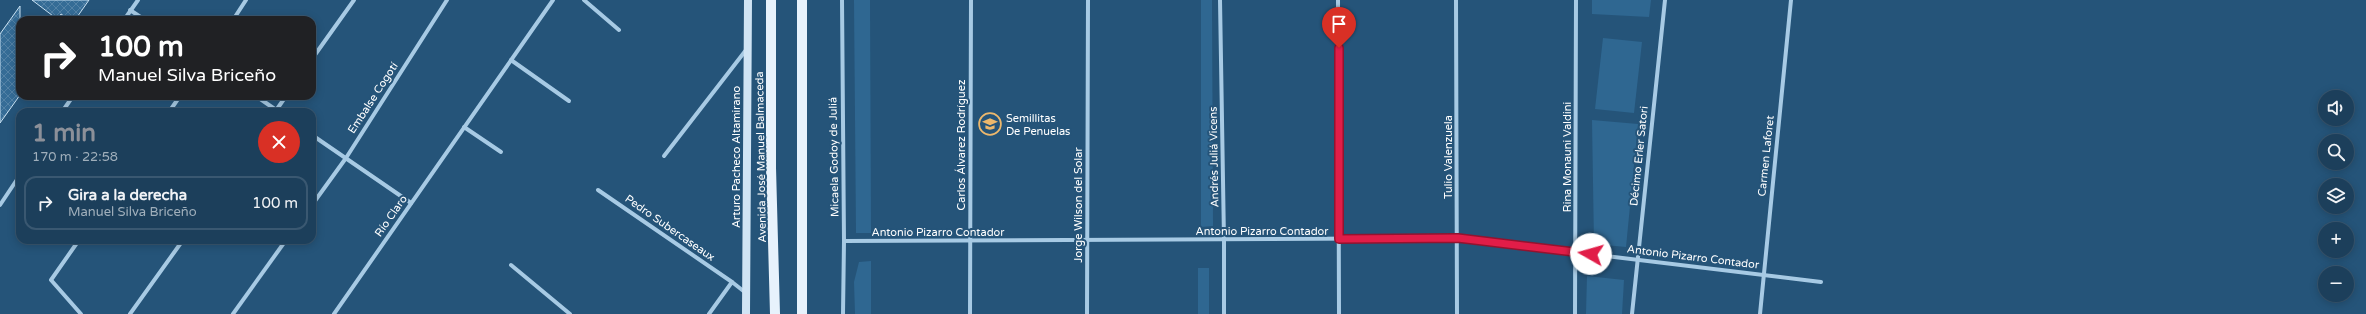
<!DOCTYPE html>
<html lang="es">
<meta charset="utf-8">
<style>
body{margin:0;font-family:"Varela Round",sans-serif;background:#254661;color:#f1f3f6;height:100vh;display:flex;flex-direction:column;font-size:15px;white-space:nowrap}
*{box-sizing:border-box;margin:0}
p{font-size:13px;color:#a0afbb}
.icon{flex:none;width:22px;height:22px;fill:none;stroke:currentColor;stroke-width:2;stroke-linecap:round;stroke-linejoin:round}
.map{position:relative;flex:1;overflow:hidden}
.details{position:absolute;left:16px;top:108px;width:300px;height:136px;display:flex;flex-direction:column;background:#1c3f5b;border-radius:12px;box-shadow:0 2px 10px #0003,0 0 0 1px #3a5871}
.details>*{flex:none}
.guide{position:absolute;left:16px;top:16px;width:300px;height:84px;border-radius:12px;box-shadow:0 2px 10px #0003,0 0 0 1px #3a5871;background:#202124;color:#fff;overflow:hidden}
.controls{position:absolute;left:2318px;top:90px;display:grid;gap:8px}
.controls a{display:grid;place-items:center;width:36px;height:36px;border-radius:50%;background:#1c3f5b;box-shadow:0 2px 10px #0003,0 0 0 1px #3a5871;font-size:20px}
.pin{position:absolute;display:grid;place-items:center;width:34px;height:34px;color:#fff;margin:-41px -17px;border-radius:50% 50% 50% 0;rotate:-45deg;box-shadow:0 0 4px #0007}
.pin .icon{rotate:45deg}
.me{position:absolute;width:44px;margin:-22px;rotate:277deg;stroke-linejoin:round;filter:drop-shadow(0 0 3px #0008)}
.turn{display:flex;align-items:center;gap:14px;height:84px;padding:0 16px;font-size:18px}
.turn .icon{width:52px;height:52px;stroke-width:2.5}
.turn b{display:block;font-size:28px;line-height:34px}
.round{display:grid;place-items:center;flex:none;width:42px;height:42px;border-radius:21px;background:#254661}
.head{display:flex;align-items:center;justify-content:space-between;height:68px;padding:0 16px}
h1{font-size:24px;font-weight:700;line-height:30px;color:#8c9099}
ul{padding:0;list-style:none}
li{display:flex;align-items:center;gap:12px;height:54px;margin:0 8px 6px;padding:0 8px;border:2px solid #3a5871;border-radius:12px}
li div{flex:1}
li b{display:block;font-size:15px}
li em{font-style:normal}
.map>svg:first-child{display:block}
</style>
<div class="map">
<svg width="2366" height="314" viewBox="0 0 2366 314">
<defs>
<pattern id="building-cross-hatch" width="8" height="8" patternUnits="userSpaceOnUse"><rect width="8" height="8" fill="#356c96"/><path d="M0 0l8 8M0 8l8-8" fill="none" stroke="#5382a6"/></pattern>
</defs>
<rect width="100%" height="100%" fill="#255479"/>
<g fill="#2f6791">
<polygon points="854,0 870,0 871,233 856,233"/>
<polygon points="1201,0 1212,0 1213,226 1201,227"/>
<polygon points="1592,0 1651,0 1649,17 1592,14"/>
<polygon points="1603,38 1642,42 1634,113 1595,109"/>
<polygon points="1592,120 1638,124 1626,247 1594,244"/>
<polygon points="871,261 871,314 855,314 854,282 859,262"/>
<rect x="1198" y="268" width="11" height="46"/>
<polygon points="1587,276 1624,280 1622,314 1586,314"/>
</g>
<g fill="url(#building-cross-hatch)" stroke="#cae2f3">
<polygon points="32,0 89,0 75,20 69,20 61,14 57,19"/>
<polygon points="20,6 20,95 0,123 0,34"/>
</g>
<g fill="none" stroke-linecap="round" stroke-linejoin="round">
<g stroke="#a7cae4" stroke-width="4">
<polyline points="584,0 619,30"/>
<polyline points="842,0 844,241 843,314"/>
<polyline points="1220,0 1224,240 1224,314"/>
<polyline points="1338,0 1339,314"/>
<polyline points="1456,0 1457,314"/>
<polyline points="130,10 145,20"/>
<polyline points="124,20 138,0"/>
<polyline points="233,20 246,0"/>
<polyline points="312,59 354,0"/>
<polyline points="511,60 569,101"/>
<polyline points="256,96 279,112"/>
<polyline points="62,112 73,96"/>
<polyline points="169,112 180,96"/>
<polyline points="275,112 286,96"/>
<polyline points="464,127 501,152"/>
<polyline points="312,135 411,203"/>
<polyline points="664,156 746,50"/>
<polyline points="598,190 732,282"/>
<polyline points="0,205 20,175"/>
<polyline points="312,205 346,158 447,0"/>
<polyline points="79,240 51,280 81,314"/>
<polyline points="844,241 1457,238 1821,282"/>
<polyline points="511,265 570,314"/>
<polyline points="130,314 183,240"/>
<polyline points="233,314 286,240"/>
<polyline points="334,314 553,0"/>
<polyline points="709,314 732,282 746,293"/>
<polyline points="970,314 971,0"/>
<polyline points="1087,314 1088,0"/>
<polyline points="1575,314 1576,0"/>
<polyline points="1632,314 1665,0"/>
<polyline points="1760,314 1791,0"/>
</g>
<polyline stroke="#d0e4f4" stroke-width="8" points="746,314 748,0"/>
<g stroke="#e7f2fc" stroke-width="10">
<polyline points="771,0 771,168 775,314"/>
<polyline points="802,314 802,0"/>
</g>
</g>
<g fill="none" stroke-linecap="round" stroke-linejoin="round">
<g stroke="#92132f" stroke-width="10">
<polyline id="route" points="1339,48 1339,239 1458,238 1591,254"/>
</g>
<use href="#route" stroke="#e11d48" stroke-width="7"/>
</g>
<defs>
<g id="school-ring" transform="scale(1.15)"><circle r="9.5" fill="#255479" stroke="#edb86c" stroke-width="1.5"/><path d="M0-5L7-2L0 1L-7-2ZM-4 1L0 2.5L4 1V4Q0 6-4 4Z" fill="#edb86c"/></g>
</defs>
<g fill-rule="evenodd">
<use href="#school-ring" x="990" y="124"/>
</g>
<g text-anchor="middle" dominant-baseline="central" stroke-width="4" stroke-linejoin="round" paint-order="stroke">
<g font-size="11" fill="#fff" stroke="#255479">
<text transform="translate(373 98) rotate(-57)">Embalse Cogotí</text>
<text transform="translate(961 145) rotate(-90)">Carlos Álvarez Rodríguez</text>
<text transform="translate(1639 156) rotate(-84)">Décimo Erler Satori</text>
<text transform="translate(1766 156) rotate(-84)">Carmen Laforet</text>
<text transform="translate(736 157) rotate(-90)">Arturo Pacheco Altamirano</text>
<text transform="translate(761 157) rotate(-91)">Avenida José Manuel Balmaceda</text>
<text transform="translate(834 157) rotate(-91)">Micaela Godoy de Juliá</text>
<text transform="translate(1214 157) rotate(-91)">Andrés Juliá Vicens</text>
<text transform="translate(1448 157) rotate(-90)">Tulio Valenzuela</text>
<text transform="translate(1567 157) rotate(-90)">Rina Monauni Valdini</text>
<text transform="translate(1078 205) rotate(-90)">Jorge Wilson del Solar</text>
<text transform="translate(391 216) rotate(-55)">Río Claro</text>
<text transform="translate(670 228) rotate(35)">Pedro Subercaseaux</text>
<text x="1262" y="231">Antonio Pizarro Contador</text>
<text x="938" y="232">Antonio Pizarro Contador</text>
<text transform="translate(1693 257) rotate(7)">Antonio Pizarro Contador</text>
</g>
<g font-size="11" fill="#fff" stroke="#255479" text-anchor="start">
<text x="1006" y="118">Semillitas<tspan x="1006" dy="13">De Penuelas</tspan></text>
</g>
</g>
</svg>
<div class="controls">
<a><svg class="icon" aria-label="sound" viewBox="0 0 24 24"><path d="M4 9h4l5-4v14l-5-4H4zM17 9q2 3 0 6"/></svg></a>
<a><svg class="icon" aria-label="search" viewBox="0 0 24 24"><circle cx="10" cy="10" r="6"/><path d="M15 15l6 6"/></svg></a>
<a><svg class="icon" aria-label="layers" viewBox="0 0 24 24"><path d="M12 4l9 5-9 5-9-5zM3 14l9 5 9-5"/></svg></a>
<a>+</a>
<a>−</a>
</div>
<div class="pin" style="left:1339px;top:48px;background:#d93025"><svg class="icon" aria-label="arrive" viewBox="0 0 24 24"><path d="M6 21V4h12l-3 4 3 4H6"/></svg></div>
<svg class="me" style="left:1591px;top:254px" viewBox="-20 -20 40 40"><circle r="19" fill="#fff"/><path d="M0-13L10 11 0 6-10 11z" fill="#e11d48"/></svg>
<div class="guide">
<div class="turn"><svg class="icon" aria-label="right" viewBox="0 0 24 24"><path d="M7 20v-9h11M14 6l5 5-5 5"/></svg><div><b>100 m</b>Manuel Silva Briceño</div></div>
</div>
<section class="details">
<div class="head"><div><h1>1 min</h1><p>170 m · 22:58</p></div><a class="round" style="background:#d93025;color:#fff"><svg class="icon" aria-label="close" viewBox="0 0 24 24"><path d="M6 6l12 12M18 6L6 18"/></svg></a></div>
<ul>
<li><svg class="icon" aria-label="right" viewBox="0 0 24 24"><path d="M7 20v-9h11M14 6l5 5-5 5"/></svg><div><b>Gira a la derecha</b><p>Manuel Silva Briceño</p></div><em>100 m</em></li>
</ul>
</section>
</div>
